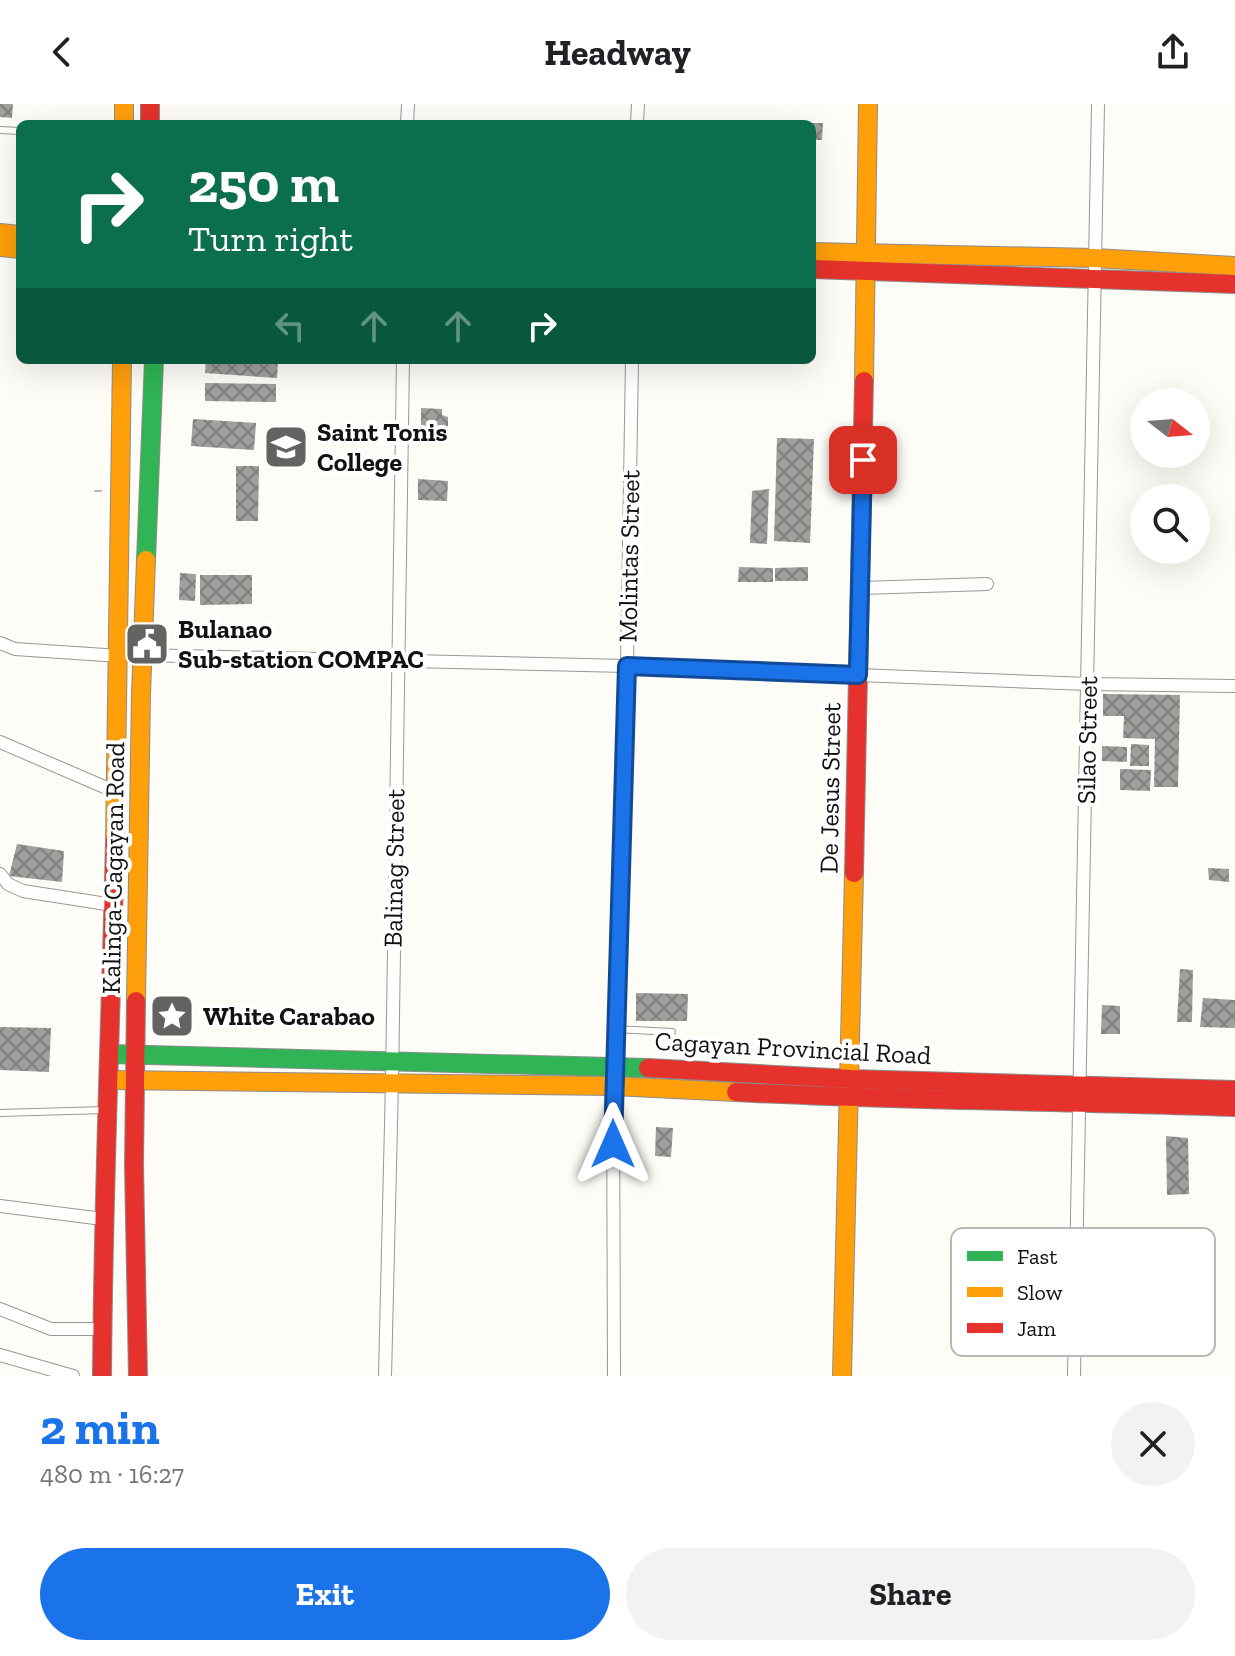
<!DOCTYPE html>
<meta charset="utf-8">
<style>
body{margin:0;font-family:"Zilla Slab",serif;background:#f2f2f2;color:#202124;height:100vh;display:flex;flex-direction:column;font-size:30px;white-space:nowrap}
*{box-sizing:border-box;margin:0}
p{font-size:26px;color:#757577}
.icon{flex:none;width:44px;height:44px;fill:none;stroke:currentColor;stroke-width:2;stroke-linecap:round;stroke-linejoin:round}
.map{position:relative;height:1272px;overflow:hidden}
.drawer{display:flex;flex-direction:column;background:#fff;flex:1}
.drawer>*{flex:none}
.hud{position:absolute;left:16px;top:16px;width:800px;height:244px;border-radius:12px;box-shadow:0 8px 32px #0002;background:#0b6e4f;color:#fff;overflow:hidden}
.needle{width:52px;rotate:107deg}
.controls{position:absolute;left:1130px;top:284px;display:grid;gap:16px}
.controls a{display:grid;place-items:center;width:80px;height:80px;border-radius:50%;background:#fff;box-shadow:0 8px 32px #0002;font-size:40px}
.pin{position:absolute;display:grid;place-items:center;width:68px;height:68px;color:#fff;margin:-34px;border-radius:16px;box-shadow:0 4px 12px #0006}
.me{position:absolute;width:88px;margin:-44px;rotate:0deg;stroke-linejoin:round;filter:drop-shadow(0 0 6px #0008)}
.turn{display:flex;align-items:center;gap:28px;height:168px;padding:0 40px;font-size:36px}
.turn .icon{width:104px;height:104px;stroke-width:2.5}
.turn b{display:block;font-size:56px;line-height:68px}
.lanes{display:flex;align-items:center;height:76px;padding:0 40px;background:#0003;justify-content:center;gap:40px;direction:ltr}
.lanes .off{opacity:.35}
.round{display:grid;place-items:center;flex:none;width:84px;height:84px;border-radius:42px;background:#f2f2f2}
.head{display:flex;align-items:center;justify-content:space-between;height:136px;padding:0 40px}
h1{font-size:48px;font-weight:700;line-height:60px;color:#1a73e8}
.cta{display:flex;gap:16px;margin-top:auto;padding:16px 40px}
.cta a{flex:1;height:92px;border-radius:48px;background:#1a73e8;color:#fff;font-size:32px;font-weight:700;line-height:92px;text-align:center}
.cta a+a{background:#f2f2f2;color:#202124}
header{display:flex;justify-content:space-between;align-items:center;height:104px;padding:0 40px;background:#fff;font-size:36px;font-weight:700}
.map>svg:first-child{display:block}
</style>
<header><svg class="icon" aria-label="back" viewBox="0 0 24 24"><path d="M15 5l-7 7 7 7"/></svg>Headway<svg class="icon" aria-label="share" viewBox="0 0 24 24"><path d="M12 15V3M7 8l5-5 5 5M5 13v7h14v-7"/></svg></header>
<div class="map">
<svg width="1235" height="1272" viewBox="0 0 1235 1272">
<defs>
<pattern id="building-cross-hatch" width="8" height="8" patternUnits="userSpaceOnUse" patternTransform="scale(2)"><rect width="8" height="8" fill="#a19f9c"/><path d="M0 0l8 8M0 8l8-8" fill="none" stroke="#82807e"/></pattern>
</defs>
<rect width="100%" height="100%" fill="#fdfcf7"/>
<g fill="url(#building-cross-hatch)">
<polygon points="0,0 13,0 12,14 0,13"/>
<polygon points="812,19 823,19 822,36 812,36"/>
<polygon points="206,256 278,256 277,274 205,269"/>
<polygon points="205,279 276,280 276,298 205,297"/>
<polygon points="421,304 442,305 442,311 448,313 448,329 421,329"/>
<polygon points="193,315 256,319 254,346 191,342"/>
<polygon points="777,334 814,335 810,439 774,437"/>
<polygon points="236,362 259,362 258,417 236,417"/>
<polygon points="418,375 448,377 447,397 418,396"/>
<polygon points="769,385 767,440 750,439 752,387"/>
<polygon points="739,463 773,464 773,478 738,478"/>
<polygon points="808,463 808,477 775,477 775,464"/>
<polygon points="180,469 196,470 195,497 179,496"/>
<polygon points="200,471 252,471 252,500 200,501"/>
<polygon points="1103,590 1180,591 1178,683 1154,683 1155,635 1123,634 1124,612 1103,612"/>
<polygon points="1131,640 1149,641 1149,662 1130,662"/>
<polygon points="1102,642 1127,643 1127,658 1102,657"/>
<polygon points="1120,665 1151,666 1150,687 1120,686"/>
<polygon points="17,740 64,747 62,778 9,772"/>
<polygon points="1208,764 1229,765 1229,778 1209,776"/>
<polygon points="1180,865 1193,866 1192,918 1177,918"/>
<polygon points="636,889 688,890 687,917 636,917"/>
<polygon points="1203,894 1235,896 1235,924 1200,923"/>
<polygon points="1102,901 1120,902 1120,930 1101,930"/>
<polygon points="0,923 51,924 49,968 0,966"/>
<polygon points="656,1023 673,1024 671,1053 655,1052"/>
<polygon points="1166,1032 1188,1034 1189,1090 1167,1091"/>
</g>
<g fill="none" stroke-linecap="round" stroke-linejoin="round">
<g stroke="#979795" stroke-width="8">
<g id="lane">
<polyline points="0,26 20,27"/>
<polyline points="615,925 672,928"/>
<polyline points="0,1009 105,1006"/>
</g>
</g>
<g stroke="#979795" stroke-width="14">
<g id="street">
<polyline points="407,20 408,0"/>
<polyline points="637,20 638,0"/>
<polyline points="861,484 987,480"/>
<polyline points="0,539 15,545 120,552"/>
<polyline points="139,551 627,562 1088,580 1235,582"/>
<polyline points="0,638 116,688"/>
<polyline points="0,770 8,780 23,787 113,801"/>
<polyline points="0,1102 103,1115"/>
<polyline points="0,1205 51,1225 103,1225"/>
<polyline points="0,1251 73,1272"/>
<polyline points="385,1272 392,978 403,256"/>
<polyline points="614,1272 613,982 627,562 632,256"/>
<polyline points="1074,1272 1098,0"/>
</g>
</g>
<g stroke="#8e8d8b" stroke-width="20">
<g id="fast">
<polyline points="146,456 154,256"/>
<polyline points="109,950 648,964"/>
</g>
</g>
<g stroke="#8e8d8b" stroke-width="20">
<g id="slow">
<polyline points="124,0 124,20"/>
<polyline points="0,129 20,131"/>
<polyline points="0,143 20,145"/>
<polyline points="812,148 1094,154 1235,162"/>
<polyline points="864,277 868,0"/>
<polyline points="115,736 122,256"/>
<polyline points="136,897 141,590 146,456"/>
<polyline points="109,976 613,982 736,988"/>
<polyline points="842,1272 854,769"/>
</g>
</g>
<g stroke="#8e8d8b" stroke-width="20">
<g id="jam">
<polyline points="150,0 150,20"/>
<polyline points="812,165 1235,180"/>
<polyline points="854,769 864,277"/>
<polyline points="136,897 134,1061 138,1272"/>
<polyline points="648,964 851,975 1235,986"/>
<path d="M736,988C902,997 1069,997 1235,1003"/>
<path d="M102,1272C103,1093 111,915 115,736"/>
</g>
</g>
<polyline stroke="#b9b9b8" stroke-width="2" stroke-dasharray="8 4" stroke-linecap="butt" points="94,387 103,387"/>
<use href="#lane" stroke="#fffffe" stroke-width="6"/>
<use href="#street" stroke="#fffffe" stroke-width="12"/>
<use href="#fast" stroke="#30b455" stroke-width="18"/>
<use href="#slow" stroke="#ff9f0a" stroke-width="18"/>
<use href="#jam" stroke="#e5322d" stroke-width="18"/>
</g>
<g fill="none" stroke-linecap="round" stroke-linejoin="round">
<g stroke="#114b97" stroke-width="20">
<polyline id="route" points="613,1040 627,562 858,571 863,356"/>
</g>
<use href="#route" stroke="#1a73e8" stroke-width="14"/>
</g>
<defs>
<g id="university-square" transform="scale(2.3)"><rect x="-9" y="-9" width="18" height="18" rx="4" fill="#646362" stroke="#fff"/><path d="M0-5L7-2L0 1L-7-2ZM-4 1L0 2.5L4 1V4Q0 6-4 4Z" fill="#fff"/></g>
<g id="civic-square" transform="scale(2.3)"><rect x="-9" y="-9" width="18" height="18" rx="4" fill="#646362" stroke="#fff"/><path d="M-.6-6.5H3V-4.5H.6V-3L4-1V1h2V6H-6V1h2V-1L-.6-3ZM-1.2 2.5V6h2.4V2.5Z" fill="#fff"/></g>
<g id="sight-square" transform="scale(2.3)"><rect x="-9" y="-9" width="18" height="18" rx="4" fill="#646362" stroke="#fff"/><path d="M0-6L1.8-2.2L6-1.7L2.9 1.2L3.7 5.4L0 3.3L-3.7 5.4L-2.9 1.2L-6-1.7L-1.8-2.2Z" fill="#fff"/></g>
</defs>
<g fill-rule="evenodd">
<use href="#university-square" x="286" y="343"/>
<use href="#civic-square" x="147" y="540"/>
<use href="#sight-square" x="172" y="912"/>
</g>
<g text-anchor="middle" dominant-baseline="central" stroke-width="8" stroke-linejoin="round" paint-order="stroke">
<g font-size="26" font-weight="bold" fill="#111" stroke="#fff" text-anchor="start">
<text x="317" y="328">Saint Tonis<tspan x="317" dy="30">College</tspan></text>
<text x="178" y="525">Bulanao<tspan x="178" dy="30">Sub-station COMPAC</tspan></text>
<text x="203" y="912">White Carabao</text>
</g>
<g font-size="26" fill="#111" stroke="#fff">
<text transform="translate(629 452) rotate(-89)">Molintas Street</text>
<text transform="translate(1087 636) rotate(-89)">Silao Street</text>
<text transform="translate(830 684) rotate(-89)">De Jesus Street</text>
<text transform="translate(113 764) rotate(-89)">Kalinga-Cagayan Road</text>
<text transform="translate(394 764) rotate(-89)">Balinag Street</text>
<text transform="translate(793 944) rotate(3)">Cagayan Provincial Road</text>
</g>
</g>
<rect x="951" y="1124" width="264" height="128" rx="12" fill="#fff" stroke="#b8b8b8" stroke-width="2"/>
<rect x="967" y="1147" width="36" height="10" fill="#30b455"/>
<rect x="967" y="1183" width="36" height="10" fill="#ff9f0a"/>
<rect x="967" y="1219" width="36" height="10" fill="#e5322d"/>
<g font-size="22" fill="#111">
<text x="1017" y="1160">Fast</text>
<text x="1017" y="1196">Slow</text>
<text x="1017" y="1232">Jam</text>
</g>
</svg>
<div class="controls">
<a><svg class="needle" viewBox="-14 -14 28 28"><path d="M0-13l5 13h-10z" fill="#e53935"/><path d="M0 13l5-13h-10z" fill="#757577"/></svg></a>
<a><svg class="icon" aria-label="search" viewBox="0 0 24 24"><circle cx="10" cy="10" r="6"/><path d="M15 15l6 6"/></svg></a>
</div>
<div class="pin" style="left:863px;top:356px;background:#d93025"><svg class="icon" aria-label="arrive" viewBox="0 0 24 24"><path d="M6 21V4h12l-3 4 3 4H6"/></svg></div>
<svg class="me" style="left:613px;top:1040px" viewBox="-20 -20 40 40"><path d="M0-17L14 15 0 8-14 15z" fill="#1a73e8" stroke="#fff" stroke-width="4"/></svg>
<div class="hud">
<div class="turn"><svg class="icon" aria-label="right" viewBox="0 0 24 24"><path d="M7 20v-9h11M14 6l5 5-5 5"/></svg><div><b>250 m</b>Turn right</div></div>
<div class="lanes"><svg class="icon off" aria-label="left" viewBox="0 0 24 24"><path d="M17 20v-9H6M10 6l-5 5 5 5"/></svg><svg class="icon off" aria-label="ahead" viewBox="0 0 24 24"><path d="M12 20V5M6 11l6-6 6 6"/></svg><svg class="icon off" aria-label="ahead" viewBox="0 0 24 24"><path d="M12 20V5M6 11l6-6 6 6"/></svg><svg class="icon" aria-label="right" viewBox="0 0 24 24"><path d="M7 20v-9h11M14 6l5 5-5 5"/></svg></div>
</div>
</div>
<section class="drawer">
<div class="head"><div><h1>2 min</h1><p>480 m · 16:27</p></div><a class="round"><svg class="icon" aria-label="close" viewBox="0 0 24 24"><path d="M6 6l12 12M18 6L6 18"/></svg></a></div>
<div class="cta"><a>Exit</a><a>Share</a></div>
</section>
